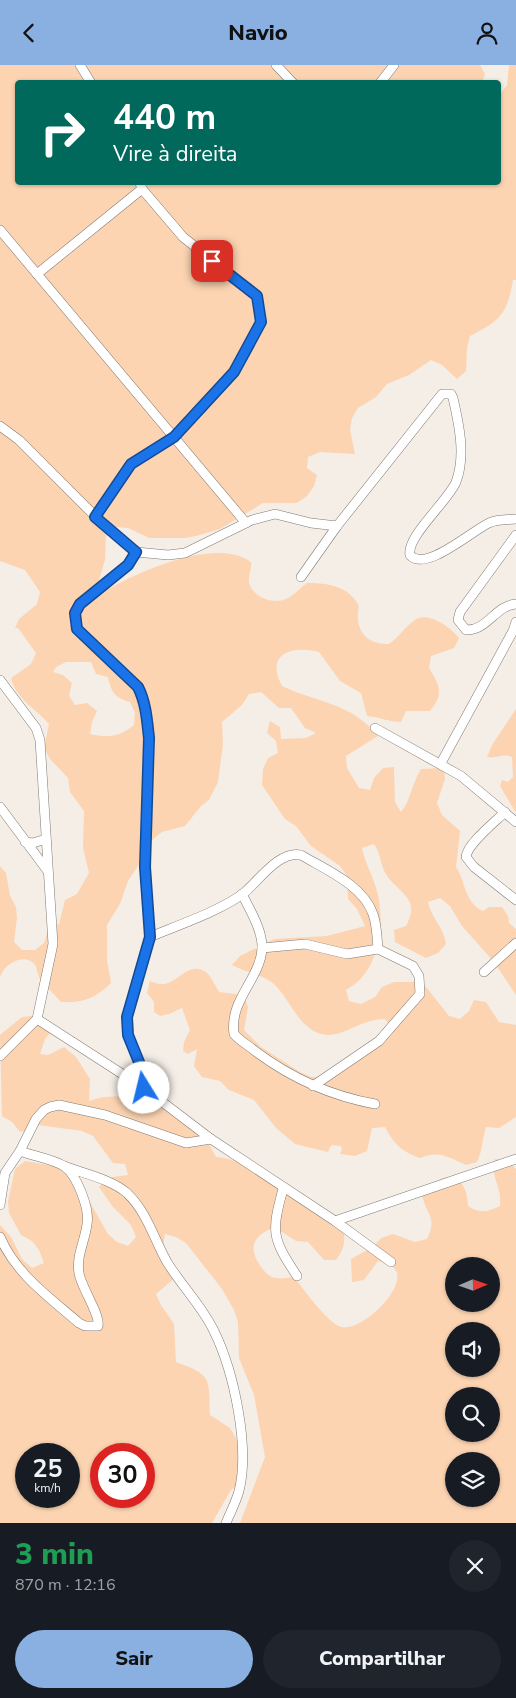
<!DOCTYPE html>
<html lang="pt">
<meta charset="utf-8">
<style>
body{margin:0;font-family:"Nunito Sans",sans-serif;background:#20242c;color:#f1f3f6;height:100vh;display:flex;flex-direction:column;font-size:19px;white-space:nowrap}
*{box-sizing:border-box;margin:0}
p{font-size:16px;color:#9ea1a6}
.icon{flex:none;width:28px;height:28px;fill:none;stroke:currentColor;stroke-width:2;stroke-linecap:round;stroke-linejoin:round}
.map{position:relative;height:1458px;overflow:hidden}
.side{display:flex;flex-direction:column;background:#171b24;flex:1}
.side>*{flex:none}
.guide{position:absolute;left:15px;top:15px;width:486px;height:105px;border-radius:5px;box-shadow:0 1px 4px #0004;background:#00695c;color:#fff;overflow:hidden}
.needle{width:32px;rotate:88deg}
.fabs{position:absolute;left:445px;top:1192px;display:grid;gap:10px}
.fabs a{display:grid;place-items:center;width:55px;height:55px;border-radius:50%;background:#171b24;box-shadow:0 1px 4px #0004;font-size:25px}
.speed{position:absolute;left:15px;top:1378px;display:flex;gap:10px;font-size:25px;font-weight:700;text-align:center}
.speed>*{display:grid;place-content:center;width:65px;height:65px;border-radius:50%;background:#171b24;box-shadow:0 1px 4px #0004;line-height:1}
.speed small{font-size:12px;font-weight:400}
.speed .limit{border:8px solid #d22;background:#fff;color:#111}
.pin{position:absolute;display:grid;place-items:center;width:42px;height:42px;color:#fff;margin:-21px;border-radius:10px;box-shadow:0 2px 8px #0006}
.me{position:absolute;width:55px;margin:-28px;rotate:351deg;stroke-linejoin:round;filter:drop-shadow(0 0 4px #0008)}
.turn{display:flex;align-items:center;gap:18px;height:105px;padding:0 15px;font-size:22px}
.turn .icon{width:65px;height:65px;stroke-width:2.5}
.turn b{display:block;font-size:35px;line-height:42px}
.round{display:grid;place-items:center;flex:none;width:52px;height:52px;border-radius:26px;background:#20242c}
.summary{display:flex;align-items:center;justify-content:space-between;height:85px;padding:0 15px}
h1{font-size:30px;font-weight:800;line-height:38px;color:#1e9e55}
.primary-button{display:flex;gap:10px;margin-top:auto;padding:10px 15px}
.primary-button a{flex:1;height:58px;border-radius:30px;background:#8ab0e2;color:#111;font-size:20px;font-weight:800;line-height:58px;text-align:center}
.primary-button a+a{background:#20242c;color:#f1f3f6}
header{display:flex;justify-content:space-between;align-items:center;height:65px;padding:0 15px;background:#8ab0e2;color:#111;font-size:22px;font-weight:800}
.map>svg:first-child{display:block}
</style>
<header><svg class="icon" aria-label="back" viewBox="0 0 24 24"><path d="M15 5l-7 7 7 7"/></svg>Navio<svg class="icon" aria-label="person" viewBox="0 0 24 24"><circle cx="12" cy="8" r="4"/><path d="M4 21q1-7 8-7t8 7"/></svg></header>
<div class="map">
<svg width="516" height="1458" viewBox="0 0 516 1458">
<rect width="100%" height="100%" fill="#f5eee7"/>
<g fill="#fcd4b2" fill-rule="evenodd">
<path d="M0,0H480L485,9L482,18H18V118H499V31L507,20L509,0H516V215H513C507,249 501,255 470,271L467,283L466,306L457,314L442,300L431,295L409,310L387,319L376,332L358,343L352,353L350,365L355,389L320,387L308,392L307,403L317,410L314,421L307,431L297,438H263L220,464L196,471L184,473H149L128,463L116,462L106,471L105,495L98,518L110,523C143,505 217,472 251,497C252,504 248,511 249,517C252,532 274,541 288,533C294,530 300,523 307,518C328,518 349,521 359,541C354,563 365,580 389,579C398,573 405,562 415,555C428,546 450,562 459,573L454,583L431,591L429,603C440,620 444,630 430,646H406L401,657C389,657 379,652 367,651L361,628L340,616L319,587C291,580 265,589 282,621C318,638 350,637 378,671L346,691L347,703L359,723L370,725L374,713L383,703L394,702L395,737L401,747C411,735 412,718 421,704L444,703L445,714L437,738L442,750L460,766L456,802C466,817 464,837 483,846L489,842H502L508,851L509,858L516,864V930L494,897L462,861L450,841L440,833L428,837C431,853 444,862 446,879L438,888L426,893L395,877L394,865L406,861C410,853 413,846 410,838C406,828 393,820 387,811C380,800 381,789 374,779L362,783C365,798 373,811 377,826C386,860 379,908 346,925L349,936L361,939L375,932L382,922L394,917H417L427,923L449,951L460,954L469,946L474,935L486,937L499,957L516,960V1052L499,1063L486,1062C482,1074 483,1085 477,1097L466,1100C448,1092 439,1085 420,1093C402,1087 394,1079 385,1062L372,1063L367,1086L355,1091L340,1089L342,1084L341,1081L331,1080L328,1087L295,1079L276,1063L254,1035L229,1025L220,1016L202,1012L194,1001L197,984L188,989L183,986L184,977L190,965L182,943L169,949L160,951L154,947V937L147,928L150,916C153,917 158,919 162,919C178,919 188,895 206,907C211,911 216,922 219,927L244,930L248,942L244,965L261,982L300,1007L311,1012H322L391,963L385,954C361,954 345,971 327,970C301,968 292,938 276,921C264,909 246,908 232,900L240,891L274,874L327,871L365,861L357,844L348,834L347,811L340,801L311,781L296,761L285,754L262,720L263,704L268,693L278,688L276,676L267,668L270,656L280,662L281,674L306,673L316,668L305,663L291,643H279L261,627L249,629L242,640L222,657L223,679L218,717L209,735L201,741L185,761L162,767L152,775L148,786L128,816L120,839L107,860V895L111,918C95,934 82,938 61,937C50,923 39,920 36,901C25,886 4,899 0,912V801L6,808L10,831L16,842L17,853L14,877L22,885H35L44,878L48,866L59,859L65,835L77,829L89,808L83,783L84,746L70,727L68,713L50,694L44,683L49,659C35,643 16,634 11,613L31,599L36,588L18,563H15L19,554L37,539L40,527L25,505L0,496ZM66,597H91L96,609L108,612C111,627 115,633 130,637L135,648L134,660C120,672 108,673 90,669L92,657L97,646L87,638L75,640L69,631L72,618L63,610L53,607L56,602Z"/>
<path d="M516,644V748L500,721L502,715L508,717L513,712L512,692C504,688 496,694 487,692L492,680Z"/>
<path d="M31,951L43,954L53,965L45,974L40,989L48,990L64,982L76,992L90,1014L89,1036L103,1032L123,1031L136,1026L145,1028L187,1058L209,1079L216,1092C251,1094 299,1131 330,1150H337C346,1168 348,1179 336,1195H324L308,1177L296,1176L274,1162C267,1166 256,1170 254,1180C251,1189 262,1206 270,1211C276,1215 286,1213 294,1212C304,1225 327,1257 341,1262C360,1267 402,1228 397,1208C396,1205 392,1201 390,1199L378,1196L364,1215L352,1217L351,1194L373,1182L381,1173L393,1169L415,1177L427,1174C438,1152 426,1150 422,1130C441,1104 467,1106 468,1141C480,1149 487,1147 500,1141C502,1120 490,1114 495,1094L507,1095L516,1104V1458H240L265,1392L254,1330L239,1293L238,1257L234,1245L222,1224L186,1178L176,1172L165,1169L163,1181L175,1213L156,1229L161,1240L174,1259L176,1297C212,1310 209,1313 210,1350L230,1363L237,1375L242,1398L236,1421L231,1425L212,1458H0V1160L11,1172L22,1194L32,1203L44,1198L39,1185L32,1176L21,1170L9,1148L8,1136L15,1104L25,1096L71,1104L108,1169L117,1177L128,1181L136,1172L131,1160L113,1142L99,1122L105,1113L128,1110L125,1099L113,1098L93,1071L82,1066L38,1060L31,1065L20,1067L12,1057L2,1051L0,970L22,952ZM454,1201H491V1239H454ZM454,1266H491V1304H454ZM454,1331H491V1369H454ZM26,1389H69V1431H26ZM101,1389H144V1431H101ZM454,1396H491V1434H454Z"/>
</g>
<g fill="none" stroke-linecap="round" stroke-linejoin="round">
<g stroke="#7f7872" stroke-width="10">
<g id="minor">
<polyline points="80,0 91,18"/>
<polyline points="276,0 293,18"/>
<polyline points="380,18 394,0"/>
<polyline points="0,165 246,458"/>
<polyline points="37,209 142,124 140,118"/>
<polyline points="0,361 19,375 104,460 136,487"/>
<polyline points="95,452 131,399 174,372 234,307 261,257 257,231 183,172 142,124"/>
<path d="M516,470L460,547L458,555L466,565C487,566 496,540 516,539"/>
<path d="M301,512L337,461L442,329H451L453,333C459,359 466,391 456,417C448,436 406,472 410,490C425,508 473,465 489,458C497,454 507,455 516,454"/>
<polyline points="0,615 36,663 40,675 53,879 37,954 0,991"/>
<polyline points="375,663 461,711 516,757"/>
<polyline points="441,698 513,566 516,557"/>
<polyline points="0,742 47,805"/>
<path d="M505,747C495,757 467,779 466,792L474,802L516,835"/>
<polyline points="25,777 33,778 46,774"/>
<path d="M242,829C250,845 263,866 262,884C260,914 229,935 234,969C240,976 248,980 255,986C291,1013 331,1031 375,1039"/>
<path d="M150,872C176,861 225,844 245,827C260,814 280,785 301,790C326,805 363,820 373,849C377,860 377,873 378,884"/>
<polyline points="262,883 305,879 347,889 378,884 413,901 419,911 420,929 379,976 313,1021"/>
<polyline points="484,907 516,878"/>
<polyline points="37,954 144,1023 211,1074 335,1156 391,1197"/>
<path d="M144,1023L143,1007L128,971L127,952L150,872L145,801L149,673C147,655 146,638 138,622L77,564L75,547L79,539L128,500L136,487L168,490L185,488L252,455L275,449L311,458L337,461"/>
<path d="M64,1101C84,1109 111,1114 127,1128C147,1147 154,1174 167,1197C181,1220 202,1241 214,1266C234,1307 250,1382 239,1426C236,1437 230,1448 226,1458"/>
<path d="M283,1124C271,1168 272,1173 297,1211"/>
<polyline points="0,1140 5,1108 20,1086 36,1054 44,1045 50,1042 59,1040 105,1050 186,1078 211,1074"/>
<polyline points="335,1156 516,1094"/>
<path d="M0,1172C16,1209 49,1232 79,1258L85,1261H98C101,1251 81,1222 79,1208C76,1191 85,1176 87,1159C90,1144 77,1110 64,1101C52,1094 33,1091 20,1086"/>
</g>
</g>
<use href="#minor" stroke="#fff" stroke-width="9"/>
</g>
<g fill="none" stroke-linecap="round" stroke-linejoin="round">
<g stroke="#114b97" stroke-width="12">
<path id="route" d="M144,1023L143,1007L128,970L127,952L150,872L145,802L149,673C147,655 146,638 138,622L77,564L75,548L80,539L128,500L136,487L95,452L131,399L174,372L234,307L261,257L257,231L212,196"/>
</g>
<use href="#route" stroke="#1a73e8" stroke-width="9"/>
</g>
</svg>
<div class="fabs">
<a><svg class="needle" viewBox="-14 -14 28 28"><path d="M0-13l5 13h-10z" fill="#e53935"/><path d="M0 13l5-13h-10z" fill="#9ea1a6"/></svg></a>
<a><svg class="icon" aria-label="sound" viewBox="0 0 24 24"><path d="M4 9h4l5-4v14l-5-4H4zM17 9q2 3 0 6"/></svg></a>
<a><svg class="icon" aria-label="search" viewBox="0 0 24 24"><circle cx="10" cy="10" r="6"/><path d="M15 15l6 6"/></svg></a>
<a><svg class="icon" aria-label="layers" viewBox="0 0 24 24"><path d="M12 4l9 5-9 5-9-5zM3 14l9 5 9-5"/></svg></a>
</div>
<div class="speed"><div>25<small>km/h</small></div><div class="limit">30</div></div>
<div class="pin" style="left:212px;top:196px;background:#d93025"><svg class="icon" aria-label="arrive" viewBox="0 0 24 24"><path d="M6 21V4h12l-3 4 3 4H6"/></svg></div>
<svg class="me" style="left:144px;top:1023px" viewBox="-20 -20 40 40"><circle r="19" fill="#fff"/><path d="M0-13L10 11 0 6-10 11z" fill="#1a73e8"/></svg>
<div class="guide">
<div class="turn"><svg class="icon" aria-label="right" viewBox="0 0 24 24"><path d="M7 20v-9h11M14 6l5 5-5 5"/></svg><div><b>440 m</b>Vire à direita</div></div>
</div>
</div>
<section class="side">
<div class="summary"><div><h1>3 min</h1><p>870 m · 12:16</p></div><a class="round"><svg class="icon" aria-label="close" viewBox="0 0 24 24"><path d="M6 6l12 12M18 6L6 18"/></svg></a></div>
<div class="primary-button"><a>Sair</a><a>Compartilhar</a></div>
</section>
